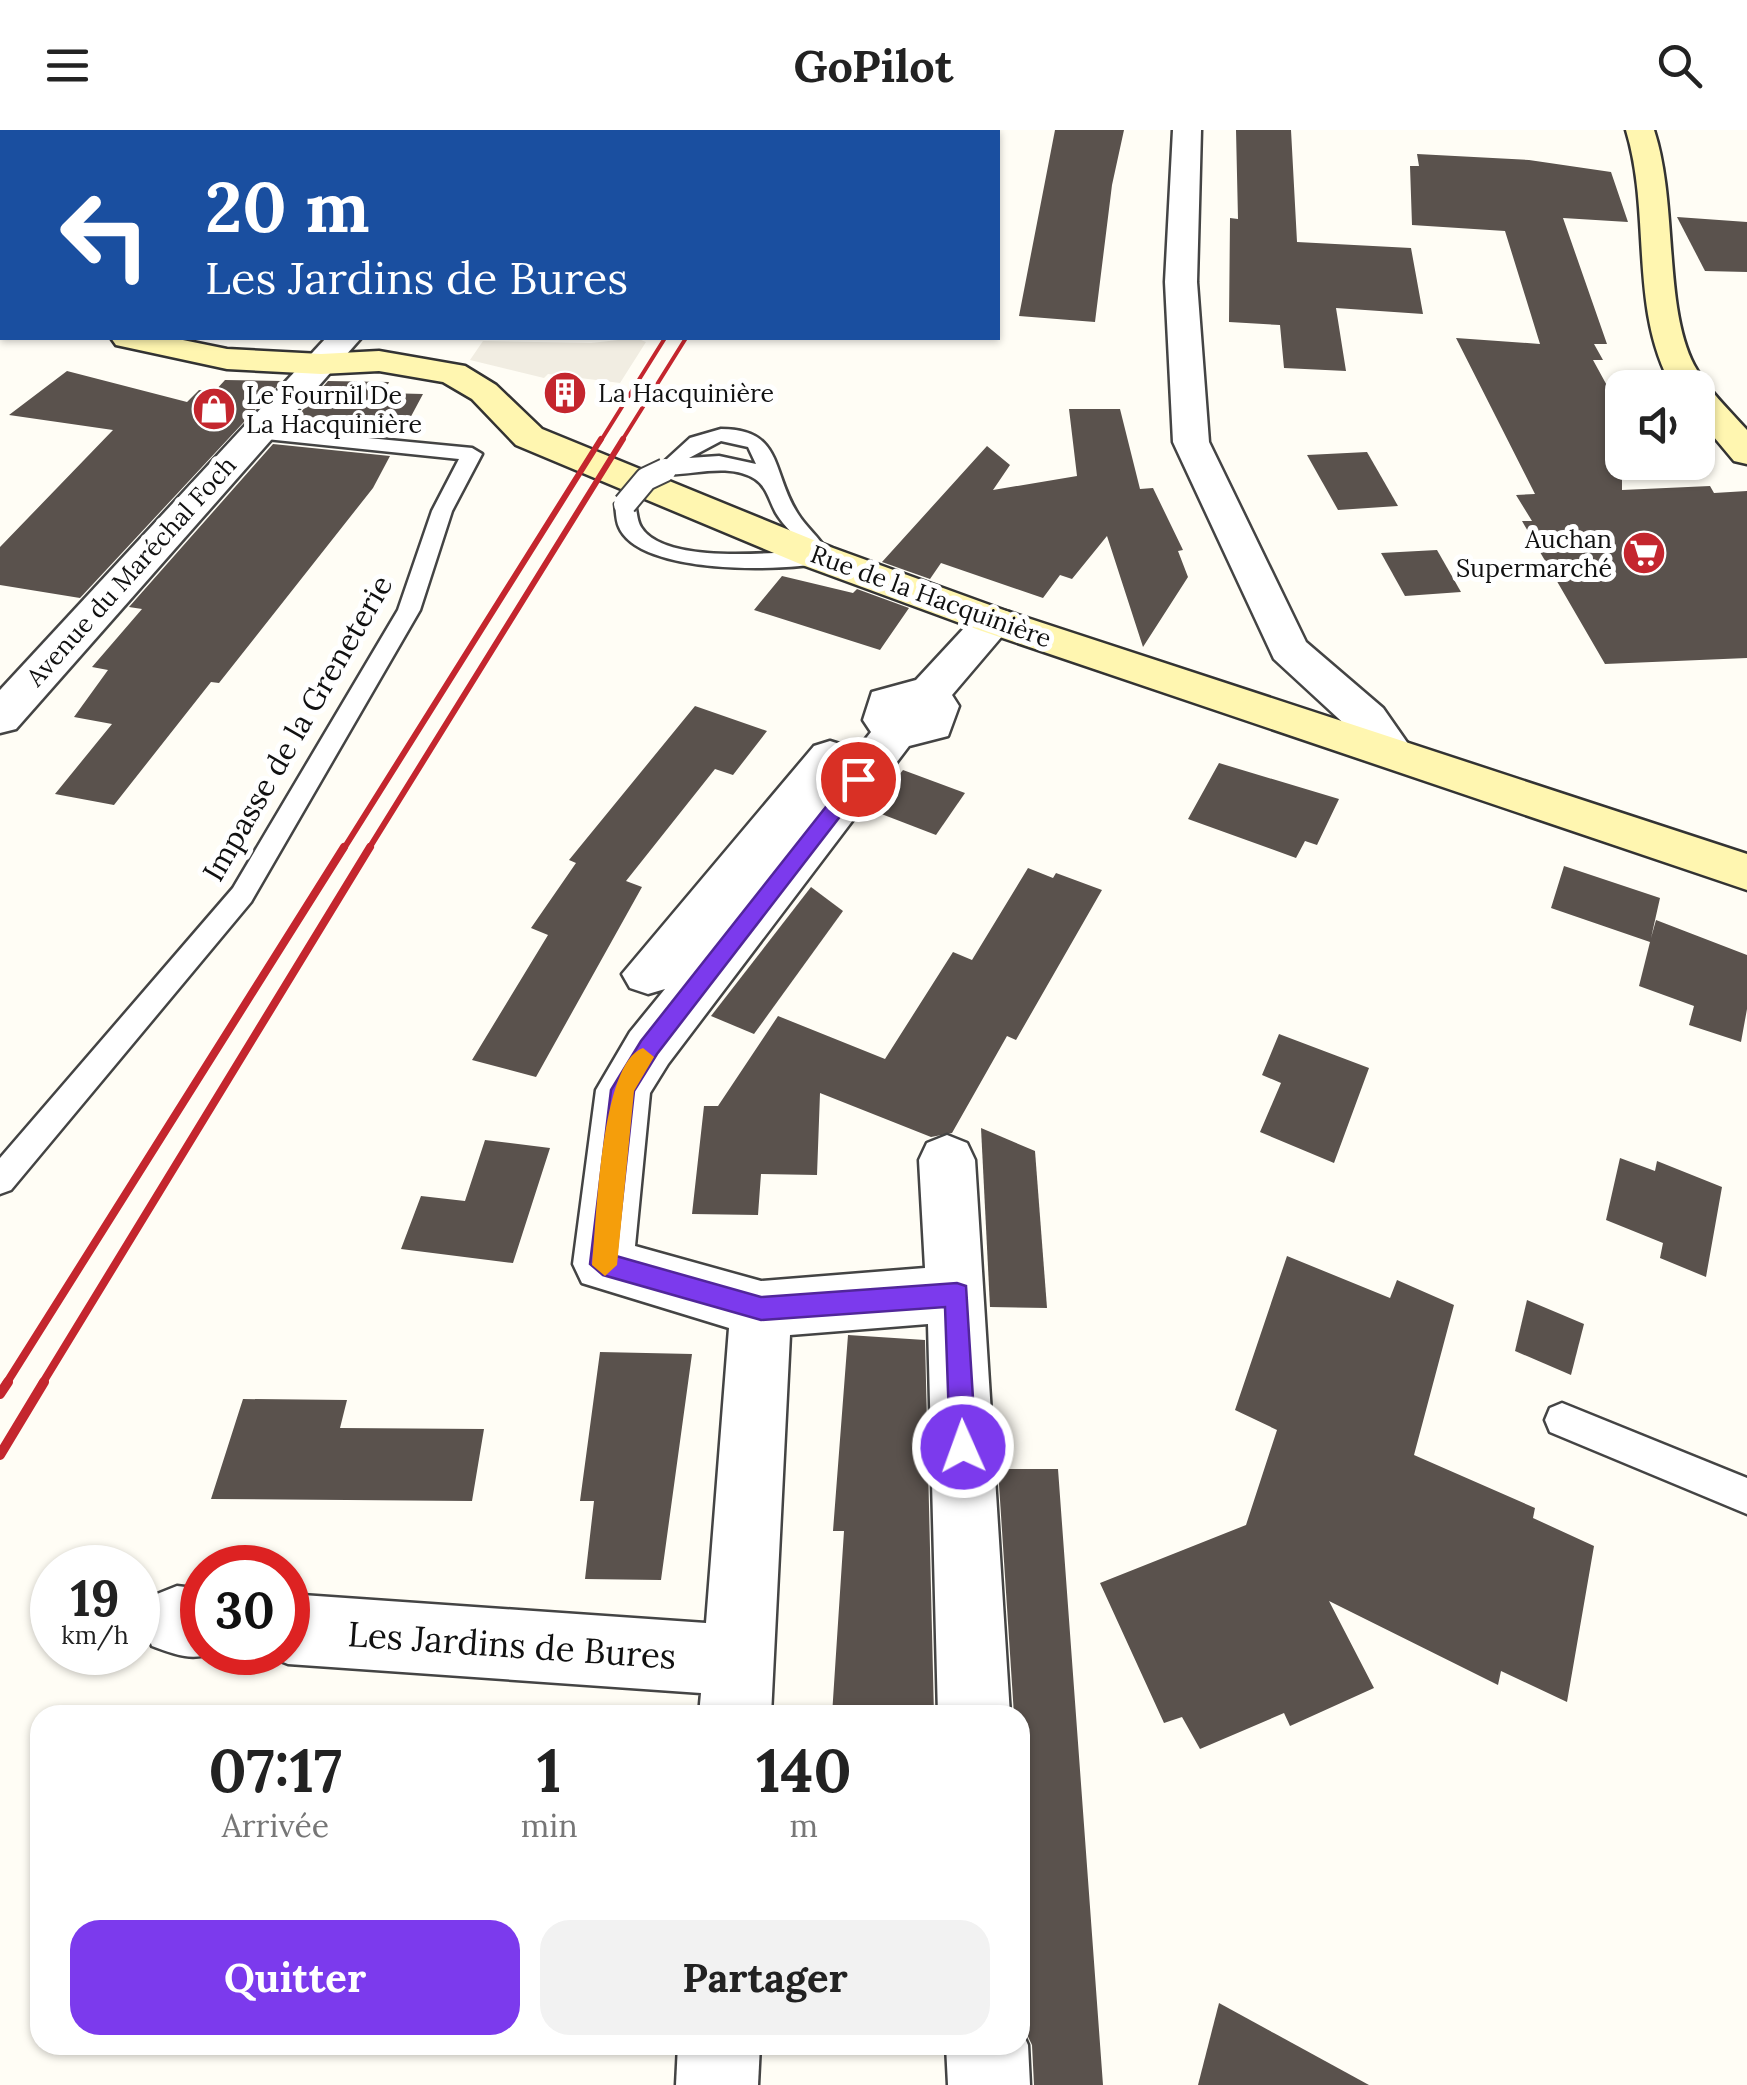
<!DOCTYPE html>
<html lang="fr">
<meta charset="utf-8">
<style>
body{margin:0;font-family:Lora,serif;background:#f2f2f2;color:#222;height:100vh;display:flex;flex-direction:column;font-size:38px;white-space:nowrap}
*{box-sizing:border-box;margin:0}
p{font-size:32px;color:#767676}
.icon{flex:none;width:55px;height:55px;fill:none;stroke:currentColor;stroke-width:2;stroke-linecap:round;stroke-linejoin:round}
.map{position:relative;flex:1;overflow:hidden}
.sheet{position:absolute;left:30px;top:1575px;width:1000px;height:350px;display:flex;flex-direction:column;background:#fff;border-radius:30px;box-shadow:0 2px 8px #0004}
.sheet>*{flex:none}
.guide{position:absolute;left:0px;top:0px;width:1000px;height:210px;box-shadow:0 2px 8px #0004;background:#1a4fa0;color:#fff;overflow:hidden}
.tools{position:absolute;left:1605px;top:240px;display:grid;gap:20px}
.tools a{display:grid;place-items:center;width:110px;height:110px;border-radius:20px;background:#fff;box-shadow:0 2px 8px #0004;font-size:50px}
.speed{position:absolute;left:30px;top:1415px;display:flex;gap:20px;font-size:50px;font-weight:700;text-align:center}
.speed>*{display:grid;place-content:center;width:130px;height:130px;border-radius:50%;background:#fff;box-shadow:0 2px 8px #0004;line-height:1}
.speed small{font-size:25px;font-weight:400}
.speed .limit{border:15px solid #d22;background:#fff;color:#111}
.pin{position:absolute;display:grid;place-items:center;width:85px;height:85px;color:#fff;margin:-42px;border:5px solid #fff;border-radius:50%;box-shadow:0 2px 10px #0007}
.me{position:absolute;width:110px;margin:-55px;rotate:358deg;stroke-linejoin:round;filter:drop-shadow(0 0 8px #0008)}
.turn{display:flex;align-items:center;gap:35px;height:210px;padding:0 40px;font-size:45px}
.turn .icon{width:130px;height:130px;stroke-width:2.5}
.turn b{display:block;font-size:70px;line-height:85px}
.eta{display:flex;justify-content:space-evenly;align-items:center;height:170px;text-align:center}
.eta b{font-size:60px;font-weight:700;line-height:70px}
.button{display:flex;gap:20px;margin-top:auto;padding:20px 40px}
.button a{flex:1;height:115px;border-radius:30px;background:#7c3aed;color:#fff;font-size:40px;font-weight:700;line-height:115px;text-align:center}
.button a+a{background:#f2f2f2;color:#222}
header{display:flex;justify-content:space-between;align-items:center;height:130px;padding:0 40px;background:#fff;font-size:45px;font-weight:700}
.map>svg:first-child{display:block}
</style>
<header><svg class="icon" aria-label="menu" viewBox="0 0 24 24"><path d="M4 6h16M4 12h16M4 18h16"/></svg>GoPilot<svg class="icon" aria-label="search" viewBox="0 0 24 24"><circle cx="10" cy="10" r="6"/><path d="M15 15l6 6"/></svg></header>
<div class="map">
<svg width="1747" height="1955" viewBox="0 0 1747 1955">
<rect width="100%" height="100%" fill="#fffdf5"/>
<polygon fill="#f1ede2" points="636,208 646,212 620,253 548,244 544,248 470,230 483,211 591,213"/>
<g fill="#5a524d">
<polygon points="1055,0 1124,0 1112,55 1095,192 1019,186"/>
<polygon points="1236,0 1291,0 1297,112 1411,118 1423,184 1336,178 1346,241 1284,238 1280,195 1229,192 1230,88 1238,89"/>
<polygon points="1417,24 1529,30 1611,42 1628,92 1563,88 1607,214 1594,214 1603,230 1593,230 1622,283 1622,360 1710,356 1714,363 1747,361 1747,528 1605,534 1522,391 1532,391 1516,365 1535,364 1456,208 1540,214 1505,101 1412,95 1410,36 1419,36"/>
<polygon points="1677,87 1747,92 1747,142 1705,141"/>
<polygon points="67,241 187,272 199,260 214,262 225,250 282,251 80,468 0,455 0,417 113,300 9,285"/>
<polygon points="328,251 389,252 384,263 423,264 400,307 288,297"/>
<polygon points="1069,279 1120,279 1140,359 1153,358 1183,420 1178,421 1188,447 1143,517 1107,406 1072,449 1060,445 1043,468 941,433 930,449 882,432 987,316 1010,335 993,360 1077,346"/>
<polygon points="273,314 390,326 373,358 219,553 211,552 114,675 55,664 112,594 74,587 108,540 92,537 142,479 129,477"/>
<polygon points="1367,322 1398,376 1338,380 1307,325"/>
<polygon points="1437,420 1461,462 1405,466 1381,423"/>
<polygon points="782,446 853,463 857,459 909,478 880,520 754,480"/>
<polygon points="695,576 767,601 733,645 715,639 626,751 642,757 536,947 472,930 548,805 531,798 576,733 569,730"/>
<polygon points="1219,633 1339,669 1317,715 1305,711 1296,728 1188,689"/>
<polygon points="903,640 965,663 936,705 871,680"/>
<polygon points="1564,736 1660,768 1651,808 1656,790 1747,825 1747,879 1741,912 1689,895 1694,876 1639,856 1650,812 1551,778"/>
<polygon points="1028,738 1053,748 1056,743 1102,760 1016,910 1007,906 952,1003 931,1007 820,963 817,1045 761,1044 758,1085 692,1084 704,976 718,976 778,886 885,929 953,822 972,830"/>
<polygon points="811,757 843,781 754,904 711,886"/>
<polygon points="1279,904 1369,938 1334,1033 1260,1002 1281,953 1262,945"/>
<polygon points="981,998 1035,1021 1047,1178 990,1177"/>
<polygon points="485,1010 550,1018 513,1133 401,1119 421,1066 465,1071"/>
<polygon points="1620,1028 1655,1041 1657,1031 1722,1057 1706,1147 1660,1128 1663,1113 1606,1090"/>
<polygon points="1287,1126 1390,1168 1397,1150 1454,1175 1414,1325 1535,1378 1533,1388 1594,1416 1567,1572 1501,1541 1498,1555 1329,1471 1374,1558 1290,1596 1284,1583 1200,1619 1182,1587 1164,1593 1100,1453 1246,1395 1277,1300 1235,1280"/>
<polygon points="1527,1170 1584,1194 1571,1245 1515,1221"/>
<polygon points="848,1205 925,1210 934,1585 832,1585 844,1401 833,1401"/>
<polygon points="600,1222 692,1224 661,1450 585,1449 594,1371 580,1371"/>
<polygon points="243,1269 347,1270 340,1298 484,1299 472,1371 211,1369"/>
<polygon points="998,1339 1058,1339 1103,1955 1034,1955 1032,1915 1022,1894 1020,1585 1014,1585"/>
<polygon points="1219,1873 1369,1955 1198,1955"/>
</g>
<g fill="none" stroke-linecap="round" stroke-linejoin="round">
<g stroke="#444" stroke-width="5">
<g id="lane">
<polygon points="253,297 472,318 482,324 452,381 420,480 251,772 11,1060 0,1064 0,1028 233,758 398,480 432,381 459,329 246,307 243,303"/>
<path d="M721,299C784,299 771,343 798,384C806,397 819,407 827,421V432C784,442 639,445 619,397C616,391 616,381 615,374L625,368L635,374C637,381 637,391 641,397C664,434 767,423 806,421C798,407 784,397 776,383C769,370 767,357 755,349C723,328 671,354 655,340L690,308ZM721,311L748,317L756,334L719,326L689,328Z"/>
<polygon points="1562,1273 1747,1348 1747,1384 1550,1302 1545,1290 1550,1278"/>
</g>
</g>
<g stroke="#444" stroke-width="5">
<g id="street">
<polygon points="1173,0 1201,0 1197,152 1209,312 1306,512 1383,578 1413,621 1406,632 1390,637 1374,632 1351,600 1274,529 1173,312 1165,152"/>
<polygon points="2,49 2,68 0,69 0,50"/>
<polygon points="326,208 361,208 16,599 0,603 0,560"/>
<polygon points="994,478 1009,482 1015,491 952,565 959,576 948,606 909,616 668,934 650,963 635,1116 761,1151 925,1138 919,1030 927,1013 947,1005 967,1013 975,1030 1010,1585 938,1585 928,1194 790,1205 771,1585 699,1585 701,1563 288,1534 263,1524 288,1522 288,1464 706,1493 729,1198 582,1153 573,1134 596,960 630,902 665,859 648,864 630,858 622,844 814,616 830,611 846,616 852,626 871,602 863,590 872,562 916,550 979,482"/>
<path d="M177,1456L202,1459V1522H215C192,1532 174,1524 152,1516L142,1491L152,1466Z"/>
<polygon points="1020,1897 1028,1915 1030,1955 948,1955 946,1915 1020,1915"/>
<polygon points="678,1915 760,1915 758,1955 676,1955"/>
</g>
</g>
<g stroke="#333" stroke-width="5">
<g id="secondary">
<path d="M1626,0H1654C1678,73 1663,175 1694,235C1707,259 1728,279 1747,300V334L1734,331L1698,288V258H1673C1628,179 1652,85 1626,0Z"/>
<polygon points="0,163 2,164 2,184 0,183"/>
<polygon points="111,208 173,208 227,219 321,224 379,221 465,236 496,255 542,299 833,418 1009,482 1747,724 1747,760 979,500 805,436 516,315 472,269 443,252 379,241 321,244 227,239 116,215"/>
</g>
</g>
<use href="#lane" fill="#fff" fill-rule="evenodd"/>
<use href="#street" fill="#fff" fill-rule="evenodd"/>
<use href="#secondary" fill="#fff6b0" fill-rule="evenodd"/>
<g stroke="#c4262e" stroke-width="4">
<polyline points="600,312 665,208"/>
<polyline points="621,312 686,208"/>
</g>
<g stroke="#c4262e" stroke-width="6">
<polyline points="343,720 601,309"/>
<polyline points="368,720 623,309"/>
</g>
<g stroke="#c4262e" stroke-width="8">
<polyline points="6,1254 344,717"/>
<polyline points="42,1254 370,717"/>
</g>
<g stroke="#c4262e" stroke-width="10">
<polyline points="0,1264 8,1252"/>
<polyline points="0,1325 44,1252"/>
</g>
<g stroke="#444" stroke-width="26" stroke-linecap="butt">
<polyline id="lane-bridge" points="625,374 646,349 665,340"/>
</g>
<use href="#lane-bridge" stroke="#fff" stroke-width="22"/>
</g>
<polygon fill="#7c3aed" stroke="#51269a" stroke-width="2.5" points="858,643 865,645 865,654 657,924 634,961 616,1126 761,1167 957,1153 966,1156 976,1317 972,1327 963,1331 954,1327 950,1317 945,1177 761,1190 603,1145 590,1134 611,960 641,911 851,645"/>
<path fill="#f59e0b" d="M643,918L654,927L634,961L617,1135L605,1146L592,1135C597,1091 600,933 643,918Z"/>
<defs>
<g id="building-disc" transform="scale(2.25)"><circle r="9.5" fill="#c4262e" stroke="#fff"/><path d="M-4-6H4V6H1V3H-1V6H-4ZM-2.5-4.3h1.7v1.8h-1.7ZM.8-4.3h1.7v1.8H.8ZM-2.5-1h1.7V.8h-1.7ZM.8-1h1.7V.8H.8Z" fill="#fff"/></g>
<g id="shop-disc" transform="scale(2.25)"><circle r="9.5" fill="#c4262e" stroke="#fff"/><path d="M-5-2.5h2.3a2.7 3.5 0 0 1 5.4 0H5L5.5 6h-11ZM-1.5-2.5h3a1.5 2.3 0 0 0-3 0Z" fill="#fff"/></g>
<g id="supermarket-disc" transform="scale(2.25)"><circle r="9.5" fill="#c4262e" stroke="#fff"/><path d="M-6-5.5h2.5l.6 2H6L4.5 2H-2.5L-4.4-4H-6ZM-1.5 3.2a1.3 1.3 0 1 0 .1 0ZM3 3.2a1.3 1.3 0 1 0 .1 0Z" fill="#fff"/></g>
</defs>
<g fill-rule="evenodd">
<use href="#building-disc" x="565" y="263"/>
<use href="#shop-disc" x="214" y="279"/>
<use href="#supermarket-disc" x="1644" y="423"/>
</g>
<g text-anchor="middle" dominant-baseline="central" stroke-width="10" stroke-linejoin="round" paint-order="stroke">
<g font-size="25" fill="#111" stroke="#fff" text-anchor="start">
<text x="598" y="263">La Hacquinière</text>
<text x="246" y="265">Le Fournil De<tspan x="246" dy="29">La Hacquinière</tspan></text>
<text x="1612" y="409" text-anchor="end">Auchan<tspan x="1612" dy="29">Supermarché</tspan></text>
</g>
<g font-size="25" fill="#111" stroke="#fff">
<text transform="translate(131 441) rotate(-48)">Avenue du Maréchal Foch</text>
<text transform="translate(931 466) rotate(20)">Rue de la Hacquinière</text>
</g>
<g font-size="30" fill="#111" stroke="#fff">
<text transform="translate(297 598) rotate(-60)">Impasse de la Greneterie</text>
</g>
<g font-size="35" fill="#111" stroke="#fff">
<text transform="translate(512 1515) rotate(4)">Les Jardins de Bures</text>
</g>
</g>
</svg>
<div class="tools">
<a><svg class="icon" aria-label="sound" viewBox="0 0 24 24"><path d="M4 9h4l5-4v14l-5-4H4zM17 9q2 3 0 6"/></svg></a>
</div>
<div class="speed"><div>19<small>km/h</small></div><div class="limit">30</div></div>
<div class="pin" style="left:858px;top:649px;background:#d93025"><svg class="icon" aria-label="arrive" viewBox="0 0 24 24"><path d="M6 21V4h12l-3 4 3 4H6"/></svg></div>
<svg class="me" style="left:963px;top:1317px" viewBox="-20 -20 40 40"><circle r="17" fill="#7c3aed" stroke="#fff" stroke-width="3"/><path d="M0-11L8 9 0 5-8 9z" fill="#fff"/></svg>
<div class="guide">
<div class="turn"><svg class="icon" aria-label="left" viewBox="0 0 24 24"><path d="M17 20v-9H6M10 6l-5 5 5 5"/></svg><div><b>20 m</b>Les Jardins de Bures</div></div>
</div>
<section class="sheet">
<div class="eta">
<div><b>07:17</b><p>Arrivée</p></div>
<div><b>1</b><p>min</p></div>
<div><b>140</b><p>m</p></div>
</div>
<div class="button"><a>Quitter</a><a>Partager</a></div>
</section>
</div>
